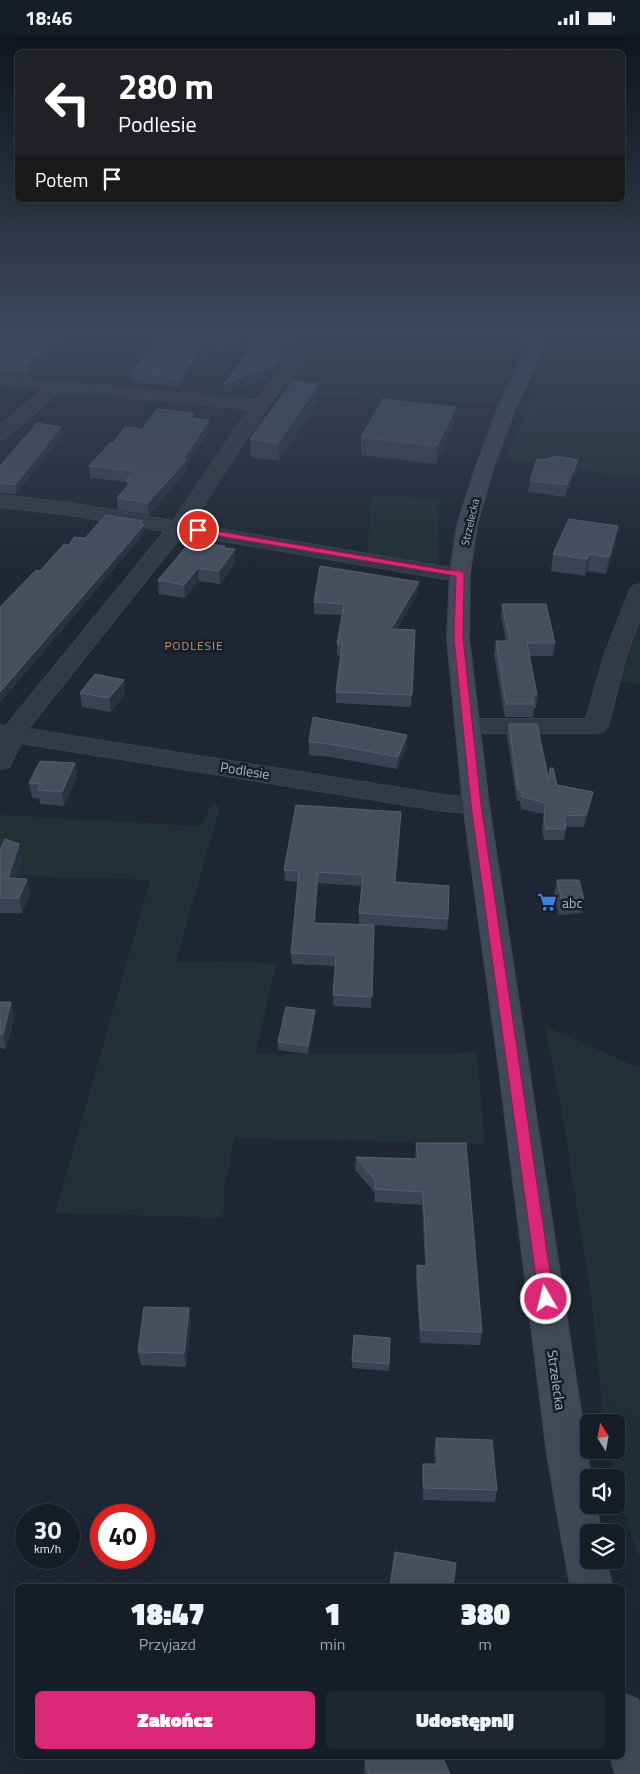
<!DOCTYPE html>
<html lang="pl">
<meta charset="utf-8">
<style>
body{margin:0;font-family:"Titillium Web",sans-serif;background:#20262f;color:#f1f3f6;height:100vh;display:flex;flex-direction:column;font-size:19px;white-space:nowrap}
*{box-sizing:border-box;margin:0}
p{font-size:16px;color:#9ea2a7}
.icon{flex:none;width:28px;height:28px;fill:none;stroke:currentColor;stroke-width:2;stroke-linecap:round;stroke-linejoin:round}
.map{position:relative;flex:1;overflow:hidden}
.sheet{position:absolute;left:15px;top:1549px;width:610px;height:175px;display:flex;flex-direction:column;background:#171d27;border-radius:8px;box-shadow:0 5px 20px #0002,0 0 0 1px #363b44}
.sheet>*{flex:none}
.hud{position:absolute;left:15px;top:15px;width:610px;height:152px;border-radius:8px;box-shadow:0 5px 20px #0002,0 0 0 1px #363b44;background:#202124;color:#fff;overflow:hidden}
.needle{width:32px;rotate:349deg}
.controls{position:absolute;left:580px;top:1379px;display:grid;gap:10px}
.controls a{display:grid;place-items:center;width:45px;height:45px;border-radius:8px;background:#171d27;box-shadow:0 5px 20px #0002,0 0 0 1px #363b44;font-size:25px}
.speed{position:absolute;left:15px;top:1469px;display:flex;gap:10px;font-size:25px;font-weight:700;text-align:center}
.speed>*{display:grid;place-content:center;width:65px;height:65px;border-radius:50%;background:#171d27;box-shadow:0 5px 20px #0002,0 0 0 1px #363b44;line-height:1}
.speed small{font-size:12px;font-weight:400}
.speed .limit{border:8px solid #d22;background:#fff;color:#111}
.pin{position:absolute;display:grid;place-items:center;width:42px;height:42px;color:#fff;margin:-21px;border:2px solid #fff;border-radius:50%;box-shadow:0 1px 5px #0007}
.me{position:absolute;width:55px;margin:-28px;rotate:352deg;stroke-linejoin:round;filter:drop-shadow(0 0 4px #0008)}
.turn{display:flex;align-items:center;gap:18px;height:105px;padding:0 20px;font-size:22px}
.turn .icon{width:65px;height:65px;stroke-width:2.5}
.turn b{display:block;font-size:35px;line-height:42px}
.then{display:flex;align-items:center;height:48px;padding:0 20px;background:#0003;gap:10px;font-size:19px}
.eta{display:flex;justify-content:space-evenly;align-items:center;height:85px;text-align:center}
.eta b{font-size:30px;font-weight:800;line-height:35px}
.primary-button{display:flex;gap:10px;margin-top:auto;padding:10px 20px}
.primary-button a{flex:1;height:58px;border-radius:8px;background:#db2777;color:#fff;font-size:20px;font-weight:800;line-height:58px;text-align:center}
.primary-button a+a{background:#20262f;color:#f1f3f6}
.status{display:flex;justify-content:space-between;align-items:center;height:35px;padding:0 25px;background:#171d27;direction:ltr}
.status svg{height:14px;fill:currentColor}
.map>svg:first-child{display:block}
</style>
<div class="status"><b>18:46</b><svg viewBox="0 0 49 12"><path d="M0 12V9h3v3zM5 12V6h3v6zM10 12V3h3v9zM15 12V0h3v12zM26 1h20v11H26zM47 4h2v5h-2z"/></svg></div>
<div class="map">
<svg width="640" height="1739" viewBox="0 0 640 1739">
<rect width="100%" height="100%" fill="#1f2734"/>
<g fill="#213135">
<polygon points="328,296 526,296 492,369 277,358"/>
<polygon points="556,296 640,296 640,444 506,424 526,376 541,356 531,354"/>
<polygon points="372,461 439,463 438,533 367,522"/>
<polygon points="640,578 640,649 614,646"/>
<polygon points="212,768 220,772 176,926 277,928 255,1019 477,1018 485,1109 235,1103 225,1149 223,1183 55,1178 150,845 0,841 0,780 201,791"/>
<polygon points="545,991 637,1032 640,1029 640,1524 616,1456 616,1442 612,1442 608,1415 616,1415 616,1388 604,1387 592,1270 563,1083"/>
</g>
<g fill="none" stroke-linecap="round" stroke-linejoin="round">
<g stroke="#3c424e" stroke-width="2">
<g id="street">
<polygon points="270,296 326,296 267,372 191,489 445,532 467,534 470,538 467,542 445,544 183,499 28,694 444,760 485,764 489,770 485,776 476,778 444,776 21,708 9,732 0,734 0,690 6,691 165,496 70,480 0,472 0,460 70,468 173,486 249,374 60,356 6,403 0,404 0,390 42,355 0,351 0,341 256,365 305,303 272,299"/>
<polygon points="640,549 640,583 626,621 608,691 604,696 596,698 467,698 459,696 455,691 459,686 467,684 586,684 604,621 630,555 633,551"/>
</g>
</g>
<g stroke="#3c424e" stroke-width="2">
<g id="secondary">
<polygon points="534,296 550,296 513,380 494,431 477,490 470,538 469,603 489,770 591,1442 589,1442 589,1470 596,1470 602,1498 589,1498 589,1525 607,1525 612,1551 570,1551 547,1420 499,1035 463,770 447,603 450,538 457,490 476,431 495,380"/>
<polygon points="622,1658 638,1664 640,1669 640,1739 615,1739 610,1721 622,1721"/>
</g>
</g>
<use href="#street" fill="#333945" fill-rule="evenodd"/>
<use href="#secondary" fill="#414858" fill-rule="evenodd"/>
</g>
<g fill="#3b4253" fill-rule="evenodd">
<polygon points="0,296 67,296 28,339 0,337"/>
<polygon points="115,296 241,296 225,318 206,316 180,352 132,347 131,338 160,303 116,299"/>
<polygon points="319,366 279,426 251,422 250,404"/>
<polygon points="195,384 209,385 209,396 187,430 187,435 149,480 118,475 117,463 127,452 127,447 90,443 89,431 142,394"/>
<polygon points="454,389 436,429 361,420 361,402"/>
<polygon points="61,392 62,401 16,459 0,458 0,431"/>
<polygon points="546,425 578,425 576,436 565,462 528,457 530,446"/>
<polygon points="616,508 606,539 587,536 585,541 551,536 553,519"/>
<polygon points="225,513 235,528 220,549 199,546 185,563 159,559 158,545"/>
<polygon points="418,558 397,594 415,595 411,672 336,668 336,657 341,621 337,620 337,609 342,580 314,579 314,567"/>
<polygon points="502,569 555,608 553,621 530,621 537,660 536,673 534,673 533,682 505,682 494,619 496,606 506,606 501,581"/>
<polygon points="80,658 125,659 111,677 82,672"/>
<polygon points="509,689 549,746 557,750 593,757 591,769 584,792 566,792 564,805 544,805 542,792 544,779 521,774 520,766 517,766 507,700"/>
<polygon points="407,700 407,713 397,734 330,722 309,720 309,707"/>
<polygon points="75,728 77,742 64,771 40,769 39,763 32,763 29,748"/>
<path d="M296,770L395,847L448,884L447,895L374,890L371,973L333,971L335,931L292,929L291,918L298,847L285,846L284,835ZM318,848L362,851L359,878V889L315,888Z"/>
<polygon points="0,815 22,824 16,843 30,859 22,878 0,878"/>
<polygon points="557,845 584,864 582,878 559,880 554,859"/>
<polygon points="0,967 11,967 14,982 6,1014 0,1013"/>
<polygon points="315,983 308,1019 278,1015 278,1007"/>
<polygon points="416,1108 482,1297 480,1310 420,1308 416,1244 417,1230 425,1231 422,1170 374,1167 375,1158 355,1135 356,1122 415,1124"/>
<polygon points="189,1273 191,1287 186,1332 141,1330 138,1317"/>
<polygon points="354,1300 390,1303 389,1336 352,1333"/>
<polygon points="436,1403 497,1455 495,1467 423,1465 422,1442 423,1429 435,1429 434,1417"/>
<polygon points="365,1726 450,1739 365,1739 364,1736"/>
</g>
<g fill="#2a3242">
<polygon points="59,296 67,296 28,339 27,331"/>
<polygon points="234,296 241,296 225,318 225,309"/>
<polygon points="290,298 290,307 273,340 225,359 224,349"/>
<polygon points="206,307 206,316 180,352 180,342"/>
<polygon points="319,349 319,366 279,426 278,408"/>
<polygon points="1,370 2,378 0,380 0,371"/>
<polygon points="456,372 454,389 436,429 437,411"/>
<polygon points="194,378 195,389 190,383"/>
<polygon points="209,385 209,396 187,430 187,435 149,480 148,468 183,424"/>
<polygon points="61,392 62,401 16,459 15,450"/>
<polygon points="578,425 576,436 565,462 567,450"/>
<polygon points="143,486 145,498 0,668 0,657"/>
<polygon points="618,491 616,508 606,539 609,522"/>
<polygon points="235,514 235,528 220,549 219,536"/>
<polygon points="590,519 587,536 585,541 587,524"/>
<polygon points="198,533 199,546 185,563 184,550"/>
<polygon points="419,547 418,558 390,605 391,594"/>
<polygon points="124,645 125,659 111,677 109,663"/>
<polygon points="407,700 407,713 397,734 398,722"/>
<polygon points="75,728 77,742 64,771 62,757"/>
<polygon points="593,757 591,769 584,792 586,780"/>
<polygon points="19,809 22,824 11,857 8,843"/>
<polygon points="318,837 318,848 314,899 314,888"/>
<polygon points="27,844 30,859 22,878 19,863"/>
<polygon points="11,967 14,982 6,1014 3,999"/>
<polygon points="315,975 315,983 308,1019 308,1011"/>
<polygon points="189,1273 191,1287 186,1332 184,1318"/>
</g>
<g fill="#474f5f" stroke="#575e6f">
<polygon points="0,296 59,296 27,331 0,330"/>
<polygon points="165,296 234,296 225,309 206,307 180,342 131,338"/>
<polygon points="264,296 290,298 273,331 224,349"/>
<polygon points="293,346 319,349 278,408 250,404"/>
<polygon points="383,364 456,372 437,411 361,402"/>
<polygon points="157,374 194,378 190,383 209,385 183,424 187,424 148,468 117,463 131,447 126,446 133,436 89,431 110,408 113,408 125,392 142,394"/>
<polygon points="37,388 61,392 15,450 0,448 0,431"/>
<polygon points="553,421 578,425 567,450 530,446 537,424 546,425 547,423 552,423"/>
<polygon points="106,480 143,486 141,489 144,490 0,657 0,572 36,535 40,536 64,509 69,510 74,502 85,503"/>
<polygon points="569,484 618,491 609,522 590,519 587,524 553,519"/>
<polygon points="191,506 225,511 224,513 235,514 219,536 198,533 184,550 158,545"/>
<polygon points="320,531 419,547 391,594 415,595 412,660 336,657 342,609 337,609 344,569 314,567"/>
<polygon points="502,569 546,569 555,608 527,608 537,660 532,660 534,669 506,669 496,606 510,606"/>
<polygon points="95,639 124,645 109,663 80,658"/>
<polygon points="313,682 407,700 398,722 330,709 309,707"/>
<polygon points="509,689 537,689 549,746 550,733 553,733 557,750 593,757 586,780 564,781 566,794 546,794 544,781 546,768 522,762 521,755 518,755"/>
<polygon points="40,726 75,728 62,757 38,755 41,749 29,748"/>
<polygon points="296,770 401,777 395,847 449,851 448,884 359,878 363,840 318,837 314,888 374,890 372,962 333,960 336,920 291,918 299,836 284,835"/>
<polygon points="5,804 19,809 8,843 27,844 19,863 0,863 0,815"/>
<polygon points="557,845 579,845 584,864 562,866"/>
<polygon points="0,967 11,967 3,999 0,999"/>
<polygon points="286,972 315,975 308,1011 278,1007"/>
<polygon points="416,1108 466,1108 482,1297 421,1295 417,1230 427,1231 423,1157 375,1154 375,1145 356,1122 418,1124"/>
<polygon points="144,1272 189,1273 184,1318 138,1317"/>
<polygon points="354,1300 390,1303 389,1329 352,1326"/>
<polygon points="436,1403 492,1405 497,1455 424,1453 423,1429 438,1429"/>
<polygon points="395,1517 456,1528 453,1551 390,1551"/>
<polygon points="390,1721 442,1721 450,1739 369,1739 365,1726"/>
</g>
<linearGradient id="sky" x2="0" y2="1"><stop stop-color="#11151d"/><stop offset="0.55" stop-color="#3c475c"/><stop offset="1" stop-color="#3c475c" stop-opacity="0"/></linearGradient>
<rect width="640" height="539" fill="url(#sky)"/>
<polygon fill="#db2777" stroke="#8e194d" points="198,493 445,535 460,536 464,538 463,603 481,770 554,1264 551,1268 546,1270 541,1268 539,1264 471,770 454,603 456,541 195,497 194,495"/>
<defs>
<g id="supermarket-bare" transform="scale(1.5)"><path d="M-6-5.5h2.5l.6 2H6L4.5 2H-2.5L-4.4-4H-6ZM-1.5 3.2a1.3 1.3 0 1 0 .1 0ZM3 3.2a1.3 1.3 0 1 0 .1 0Z" fill="#3f7fe0" stroke="#181e29" stroke-width="2.5" paint-order="stroke"/></g>
</defs>
<g fill-rule="evenodd">
<use href="#supermarket-bare" x="547" y="867"/>
</g>
<g text-anchor="middle" dominant-baseline="central" stroke-width="5" stroke-linejoin="round" paint-order="stroke">
<g font-size="11" fill="#acb3c2" stroke="#181e29">
<text transform="translate(470 487) rotate(-77)">Strzelecka</text>
</g>
<g font-size="12" letter-spacing="1" fill="#cd965c" stroke="#181e29">
<text x="194" y="610">PODLESIE</text>
</g>
<g font-size="14" fill="#acb3c2" stroke="#181e29">
<text transform="translate(245 735) rotate(9)">Podlesie</text>
<text transform="translate(557 1345) rotate(82)">Strzelecka</text>
</g>
<g font-size="14" fill="#acb3c2" stroke="#181e29" text-anchor="start">
<text x="562" y="867">abc</text>
</g>
</g>
</svg>
<div class="controls">
<a><svg class="needle" viewBox="-14 -14 28 28"><path d="M0-13l5 13h-10z" fill="#e53935"/><path d="M0 13l5-13h-10z" fill="#9ea2a7"/></svg></a>
<a><svg class="icon" aria-label="sound" viewBox="0 0 24 24"><path d="M4 9h4l5-4v14l-5-4H4zM17 9q2 3 0 6"/></svg></a>
<a><svg class="icon" aria-label="layers" viewBox="0 0 24 24"><path d="M12 4l9 5-9 5-9-5zM3 14l9 5 9-5"/></svg></a>
</div>
<div class="speed"><div>30<small>km/h</small></div><div class="limit">40</div></div>
<div class="pin" style="left:198px;top:495px;background:#d93025"><svg class="icon" aria-label="arrive" viewBox="0 0 24 24"><path d="M6 21V4h12l-3 4 3 4H6"/></svg></div>
<svg class="me" style="left:546px;top:1264px" viewBox="-20 -20 40 40"><circle r="17" fill="#db2777" stroke="#fff" stroke-width="3"/><path d="M0-11L8 9 0 5-8 9z" fill="#fff"/></svg>
<div class="hud">
<div class="turn"><svg class="icon" aria-label="left" viewBox="0 0 24 24"><path d="M17 20v-9H6M10 6l-5 5 5 5"/></svg><div><b>280 m</b>Podlesie</div></div>
<div class="then">Potem<svg class="icon" aria-label="arrive" viewBox="0 0 24 24"><path d="M6 21V4h12l-3 4 3 4H6"/></svg></div>
</div>
<section class="sheet">
<div class="eta">
<div><b>18:47</b><p>Przyjazd</p></div>
<div><b>1</b><p>min</p></div>
<div><b>380</b><p>m</p></div>
</div>
<div class="primary-button"><a>Zakończ</a><a>Udostępnij</a></div>
</section>
</div>
